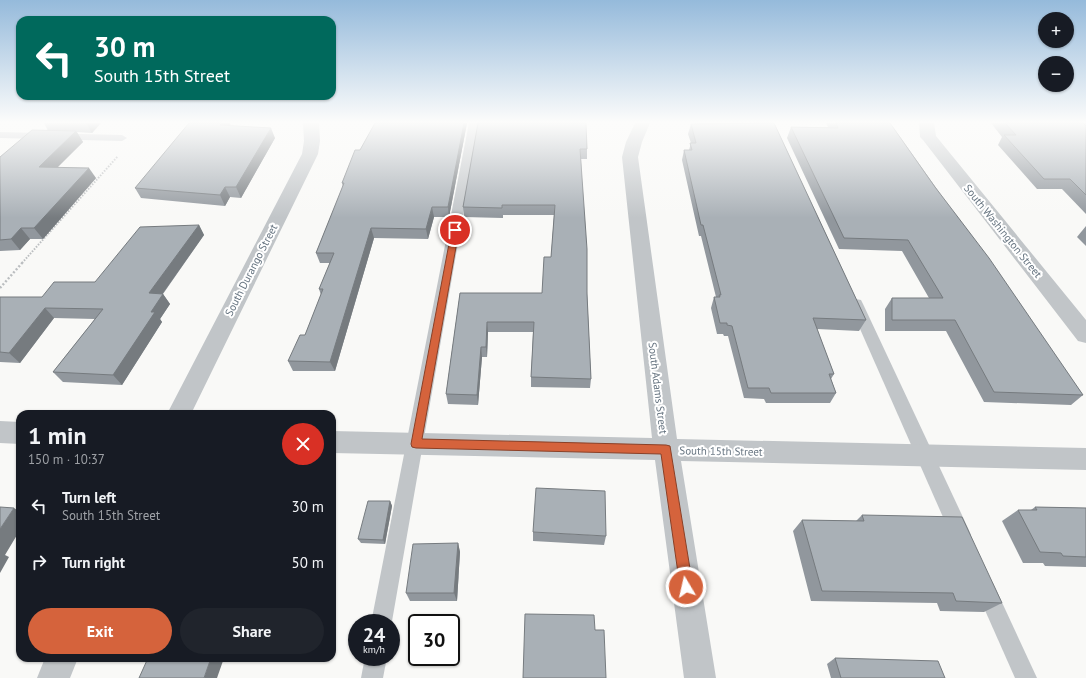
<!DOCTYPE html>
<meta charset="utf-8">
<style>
body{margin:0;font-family:"PT Sans",sans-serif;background:#20242c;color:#f1f3f6;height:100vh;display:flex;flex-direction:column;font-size:15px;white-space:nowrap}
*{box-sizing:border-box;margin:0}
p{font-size:13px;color:#9ea1a6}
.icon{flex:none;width:22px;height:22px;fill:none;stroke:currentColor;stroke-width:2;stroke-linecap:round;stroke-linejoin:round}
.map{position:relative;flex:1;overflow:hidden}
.side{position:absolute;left:16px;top:410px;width:320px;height:252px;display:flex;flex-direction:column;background:#171b24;border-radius:12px;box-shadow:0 1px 3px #0004}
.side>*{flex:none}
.hud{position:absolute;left:16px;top:16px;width:320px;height:84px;border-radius:12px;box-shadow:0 1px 3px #0004;background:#00695c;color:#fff;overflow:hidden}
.tools{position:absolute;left:1038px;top:12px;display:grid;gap:8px}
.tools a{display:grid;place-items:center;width:36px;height:36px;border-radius:50%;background:#171b24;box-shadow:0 1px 3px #0004;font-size:20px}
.speed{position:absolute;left:348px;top:614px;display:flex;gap:8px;font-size:20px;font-weight:700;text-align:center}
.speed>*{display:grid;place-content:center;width:52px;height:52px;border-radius:50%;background:#171b24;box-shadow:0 1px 3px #0004;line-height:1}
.speed small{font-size:10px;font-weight:400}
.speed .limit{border:2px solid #111;border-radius:6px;background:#fff;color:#111}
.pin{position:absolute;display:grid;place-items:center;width:34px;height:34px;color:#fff;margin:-17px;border:2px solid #fff;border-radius:50%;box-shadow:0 1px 4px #0007}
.me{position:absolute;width:44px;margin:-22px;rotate:351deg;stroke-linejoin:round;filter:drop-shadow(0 0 3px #0008)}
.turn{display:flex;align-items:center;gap:14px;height:84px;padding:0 12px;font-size:18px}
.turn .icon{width:52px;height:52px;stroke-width:2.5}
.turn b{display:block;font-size:28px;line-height:34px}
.round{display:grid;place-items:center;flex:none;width:42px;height:42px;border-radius:21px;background:#20242c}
.overview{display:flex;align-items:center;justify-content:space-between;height:68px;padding:0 12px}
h1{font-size:24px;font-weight:600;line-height:30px}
.cta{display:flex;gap:8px;margin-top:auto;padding:8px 12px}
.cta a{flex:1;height:46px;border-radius:24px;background:#d5633c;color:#fff;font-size:16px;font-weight:600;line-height:46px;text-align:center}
.cta a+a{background:#20242c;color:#f1f3f6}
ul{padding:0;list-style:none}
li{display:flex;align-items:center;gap:12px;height:56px;padding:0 12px}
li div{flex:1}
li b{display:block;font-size:15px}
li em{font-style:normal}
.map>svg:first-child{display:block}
</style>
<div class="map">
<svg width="1086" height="678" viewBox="0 0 1086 678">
<rect width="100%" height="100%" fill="#f9f9f7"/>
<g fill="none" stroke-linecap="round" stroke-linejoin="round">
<polyline stroke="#bbbec0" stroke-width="2" stroke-dasharray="1.5 1.5" stroke-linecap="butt" points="22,263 118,156"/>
<polyline stroke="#bbbec0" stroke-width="2.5" stroke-dasharray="2 2" stroke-linecap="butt" points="0,288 23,262"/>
<g fill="#c1c5c8" fill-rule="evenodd">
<polygon points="469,123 479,123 391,627 391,623 371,623"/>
<polygon points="0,132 122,135 127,138 122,141 0,138"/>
<polygon points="856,299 861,300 863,304 968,528 971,535 968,542 961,544 954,542 849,304 851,300"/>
<polygon points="986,580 993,583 1037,678 1015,678 976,590 979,583"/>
<polygon points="365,657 387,657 383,678 361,678"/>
</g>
<g fill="#c1c5c8" fill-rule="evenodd">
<polygon points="303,123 319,123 320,141 318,154 191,414 167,414 302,154 304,141"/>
<polygon points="635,123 650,123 642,142 638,157 677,439 1086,448 1086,470 681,461 716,678 684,678 655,460 332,453 332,431 652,438 622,157 626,142"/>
<polygon points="919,123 934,123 936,136 1086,320 1086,343 1078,341 923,140 920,137"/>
<polygon points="0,421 20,422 20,444 0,443"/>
<polygon points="45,658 78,658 70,678 37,678"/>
</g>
</g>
<g fill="#91979d">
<polygon points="44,123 101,123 92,133 77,132 83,142 57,167 96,178 43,239 30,239 20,250 0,251 0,157 48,131"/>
<polygon points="375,123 467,123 449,217 434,217 428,239 374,238 335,371 293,371 288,361 305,335 321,295 319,289 330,263 320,263 316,253 343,187 342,183"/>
<polygon points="478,123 587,149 587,159 581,159 591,379 590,388 531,387 531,377 533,332 488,332 487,357 482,357 478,405 448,404 446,394 460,293 542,293 551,257 554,215 503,215 503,218 464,217 463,207"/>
<polygon points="701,123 774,123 866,320 859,331 817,329 834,374 831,379 836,393 830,403 766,403 764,399 744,398 728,336 724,336 723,334 717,334 711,308 714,297 716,297 701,236 699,236 682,160 684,150 689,150 691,143 688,134 691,124"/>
<polygon points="826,123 890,123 1083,395 1071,405 984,402 946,331 885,331 885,309 892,298 929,298 902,251 839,249 787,138 791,127 828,127"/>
<polygon points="991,123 1086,123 1086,214 1062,189 1037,189 998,145 1002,137"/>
<polygon points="231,126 275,138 241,198 230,197 225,206 141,198 135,188"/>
<polygon points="199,225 204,235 163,294 170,304 160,319 162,322 122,385 63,382 53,372 95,319 54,318 20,363 0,362 0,297 42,297 95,282"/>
<polygon points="1086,226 1086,246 1077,237"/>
<polygon points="390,501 392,506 385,544 361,543 358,539"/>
<polygon points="1035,507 1086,508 1086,567 1045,566 1043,563 1023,563 1002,521 1018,510 1031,510"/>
<polygon points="862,515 1002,603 984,612 940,611 937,603 811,601 793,531 802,520 856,521"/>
<polygon points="533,532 606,536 604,545 533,541"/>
<polygon points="458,543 460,552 457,601 410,601 406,593"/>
<polygon points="835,658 945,678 831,678 827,664"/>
</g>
<g fill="#767b7f">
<polygon points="86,123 101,123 92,133"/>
<polygon points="222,123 230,123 231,127 220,125"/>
<polygon points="464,123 467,123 449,217 448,207"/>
<polygon points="271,128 275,138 241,198 236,187"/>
<polygon points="76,131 83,142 47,178 39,167"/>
<polygon points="89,168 96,178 43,239 34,228"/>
<polygon points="225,187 230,197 225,206 220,195"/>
<polygon points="432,207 434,217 428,239 426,229"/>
<polygon points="199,225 204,235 156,303 149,293"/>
<polygon points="21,228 30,239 20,250 11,239"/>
<polygon points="371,228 374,238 335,371 330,362"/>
<polygon points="163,294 170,304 160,319 162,322 122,385 113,375 151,312"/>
<polygon points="45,308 54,318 20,363 9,353"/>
<polygon points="487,322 488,332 487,357 486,347"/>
<polygon points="481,347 482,357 478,405 477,395"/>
<polygon points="390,501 392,506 385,544 383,540"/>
<polygon points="14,508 20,512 20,530 5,555 9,557 0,573 0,529"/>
<polygon points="458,543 460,552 457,601 454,593"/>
<polygon points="211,658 224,658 217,678 204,678"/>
</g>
<g fill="#a9b0b6" stroke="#767b7f">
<polygon points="189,123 222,123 220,125 271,128 236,187 225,187 220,195 135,188"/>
<polygon points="375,123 464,123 448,207 432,207 426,229 371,228 330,362 288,361 300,335 305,335 323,289 319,289 334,253 316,253 344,183 342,183 355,150 360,150"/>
<polygon points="478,123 586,123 587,149 580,149 587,249 587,294 591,379 531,377 534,322 487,322 486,347 481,347 477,395 446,394 460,293 542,293 544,257 551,257 555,205 502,205 502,208 463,207"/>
<polygon points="774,123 866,320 813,318 834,374 829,374 836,393 771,393 769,388 748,388 732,326 727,325 727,323 720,323 714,297 720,297 719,295 721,295 703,225 701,225 684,150 692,150 690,143 696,143 691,124"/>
<polygon points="836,123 890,123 935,187 989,258 1083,395 994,392 955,320 892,320 892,298 943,298 908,240 844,238 791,127 838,128"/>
<polygon points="1005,123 1083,123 1086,126 1086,195 1070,179 1044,179 1004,135 1016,135"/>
<polygon points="32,130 76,131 39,167 89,168 34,228 21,228 11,239 0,240 0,157"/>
<polygon points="199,225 149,293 163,294 151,312 155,312 113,375 53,372 103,309 45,308 9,353 0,352 0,297 42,297 54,282 95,282 140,227"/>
<polygon points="536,488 605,491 606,536 533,532"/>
<polygon points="368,501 390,501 383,540 358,539"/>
<polygon points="0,507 14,508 0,529"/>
<polygon points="1035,507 1086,508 1086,557 1063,556 1061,553 1040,552 1018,510 1037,510"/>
<polygon points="862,515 962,517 1002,603 956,601 953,593 822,591 802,520 864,521"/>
<polygon points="458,543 454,593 406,593 413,544"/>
<polygon points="525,614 594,615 595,630 604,630 606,678 523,678"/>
<polygon points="148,658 211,658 204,678 139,678"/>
<polygon points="835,658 938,661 945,678 841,678"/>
</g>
<linearGradient id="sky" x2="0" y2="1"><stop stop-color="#95badb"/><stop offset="0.56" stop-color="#fcfcfb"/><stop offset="1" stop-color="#fcfcfb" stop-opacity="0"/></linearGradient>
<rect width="1086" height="218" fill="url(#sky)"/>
<polygon fill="#d5633c" stroke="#8a4027" points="452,228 457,228 459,230 422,439 666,445 670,446 693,587 691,591 686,593 682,591 680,587 661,454 416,448 412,447 411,444"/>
<g text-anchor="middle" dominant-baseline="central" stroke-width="4" stroke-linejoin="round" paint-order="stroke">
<g font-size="11" fill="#667480" stroke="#fff">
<text transform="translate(1003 231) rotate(51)">South Washington Street</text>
<text transform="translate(251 270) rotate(-63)">South Durango Street</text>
<text transform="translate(658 388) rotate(83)">South Adams Street</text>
<text transform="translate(721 451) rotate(1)">South 15th Street</text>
</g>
</g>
</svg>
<div class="tools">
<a>+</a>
<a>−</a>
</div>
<div class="speed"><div>24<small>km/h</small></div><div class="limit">30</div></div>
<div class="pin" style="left:455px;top:230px;background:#d93025"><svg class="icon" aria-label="arrive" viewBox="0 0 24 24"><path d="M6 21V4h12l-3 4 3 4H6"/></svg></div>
<svg class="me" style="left:686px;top:587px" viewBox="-20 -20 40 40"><circle r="17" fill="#d5633c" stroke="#fff" stroke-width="3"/><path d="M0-11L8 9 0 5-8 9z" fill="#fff"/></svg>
<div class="hud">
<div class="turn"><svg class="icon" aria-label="left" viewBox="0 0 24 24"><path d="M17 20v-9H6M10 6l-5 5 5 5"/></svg><div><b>30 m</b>South 15th Street</div></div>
</div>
<section class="side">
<div class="overview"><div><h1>1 min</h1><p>150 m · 10:37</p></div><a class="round" style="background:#d93025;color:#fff"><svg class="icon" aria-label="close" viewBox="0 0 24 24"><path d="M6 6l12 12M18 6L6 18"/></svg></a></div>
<ul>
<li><svg class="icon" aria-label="left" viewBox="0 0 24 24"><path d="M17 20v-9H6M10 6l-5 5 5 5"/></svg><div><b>Turn left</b><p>South 15th Street</p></div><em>30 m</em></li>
<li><svg class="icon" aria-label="right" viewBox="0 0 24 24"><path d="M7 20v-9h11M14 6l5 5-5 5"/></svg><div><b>Turn right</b></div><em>50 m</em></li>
</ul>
<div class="cta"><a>Exit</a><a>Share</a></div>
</section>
</div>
